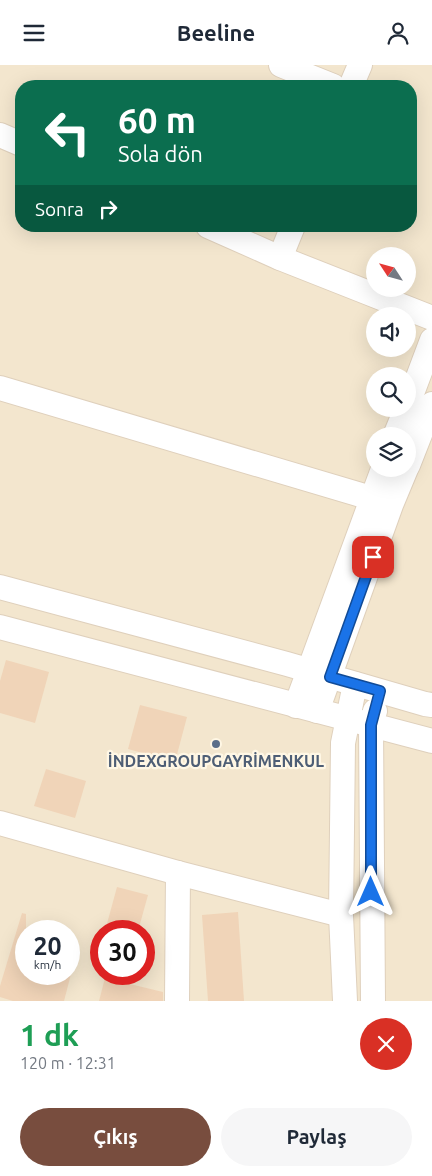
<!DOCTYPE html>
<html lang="tr">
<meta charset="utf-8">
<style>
body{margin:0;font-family:Ubuntu,sans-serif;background:#f6f6f7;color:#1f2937;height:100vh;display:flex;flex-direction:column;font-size:19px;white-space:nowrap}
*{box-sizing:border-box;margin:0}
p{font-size:16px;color:#747a83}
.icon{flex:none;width:28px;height:28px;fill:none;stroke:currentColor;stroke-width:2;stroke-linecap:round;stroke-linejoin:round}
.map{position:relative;height:936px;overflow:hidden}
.drawer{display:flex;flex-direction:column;background:#fff;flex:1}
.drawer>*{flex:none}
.hud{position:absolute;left:15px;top:15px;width:402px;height:152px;border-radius:20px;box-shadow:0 5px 20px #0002;background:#0b6e4f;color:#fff;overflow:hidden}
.needle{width:32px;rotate:306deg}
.buttons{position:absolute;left:366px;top:182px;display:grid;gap:10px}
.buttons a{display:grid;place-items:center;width:50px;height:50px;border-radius:50%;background:#fff;box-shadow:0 5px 20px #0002;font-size:25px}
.speed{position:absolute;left:15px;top:855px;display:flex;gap:10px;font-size:25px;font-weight:700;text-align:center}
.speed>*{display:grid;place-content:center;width:65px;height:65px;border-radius:50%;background:#fff;box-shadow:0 5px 20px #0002;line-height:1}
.speed small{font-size:12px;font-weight:400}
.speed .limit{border:8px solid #d22;background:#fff;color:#111}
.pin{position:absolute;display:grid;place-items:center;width:42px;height:42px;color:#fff;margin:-21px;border-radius:10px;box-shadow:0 2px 8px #0006}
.me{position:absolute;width:55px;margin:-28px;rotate:0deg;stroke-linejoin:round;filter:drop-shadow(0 0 4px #0008)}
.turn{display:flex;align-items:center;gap:18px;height:105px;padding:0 20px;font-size:22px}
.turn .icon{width:65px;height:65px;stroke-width:2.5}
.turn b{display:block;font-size:35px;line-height:42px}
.then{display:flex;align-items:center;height:48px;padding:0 20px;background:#0003;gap:10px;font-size:19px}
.round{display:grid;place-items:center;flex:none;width:52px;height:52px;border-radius:26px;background:#f6f6f7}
.headline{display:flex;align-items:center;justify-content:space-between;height:85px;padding:0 20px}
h1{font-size:30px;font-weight:700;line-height:38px;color:#1e9e55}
.action{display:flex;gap:10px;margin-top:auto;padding:10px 20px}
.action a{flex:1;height:58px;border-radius:30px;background:#784d3e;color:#fff;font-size:20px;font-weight:700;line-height:58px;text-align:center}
.action a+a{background:#f6f6f7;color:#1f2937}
header{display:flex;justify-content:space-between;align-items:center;height:65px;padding:0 20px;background:#fff;font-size:22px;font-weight:700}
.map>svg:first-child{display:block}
</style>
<header><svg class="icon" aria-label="menu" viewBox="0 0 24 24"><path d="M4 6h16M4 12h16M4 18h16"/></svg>Beeline<svg class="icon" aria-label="person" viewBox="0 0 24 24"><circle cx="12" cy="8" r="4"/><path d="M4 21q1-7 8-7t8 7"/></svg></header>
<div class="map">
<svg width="432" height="936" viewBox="0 0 432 936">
<rect width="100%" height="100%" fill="#fcf3e0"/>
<path fill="#f3e6ce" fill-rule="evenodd" d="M0,0H432V936H0ZM21,21H411V161H21ZM375,191H408V224H375ZM375,251H408V284H375ZM375,311H408V344H375ZM375,371H408V404H375ZM26,866H69V909H26ZM101,866H144V909H101Z"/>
<g fill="#f0d4b8">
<polygon points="6,595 49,607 35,658 0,648 0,616"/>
<polygon points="140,640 187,652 175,697 128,684"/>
<polygon points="46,704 86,716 75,753 34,741"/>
<polygon points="117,822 148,830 138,866 105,866"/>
<polygon points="238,847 244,936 208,936 202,850"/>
<polygon points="22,848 26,849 26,909 71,909 64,936 13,936 0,932 0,921"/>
<polygon points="105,913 163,927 163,936 99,936"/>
</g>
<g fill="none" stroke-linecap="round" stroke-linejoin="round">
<g stroke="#dfd0bc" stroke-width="26">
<g id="minor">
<polyline points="281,0 333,21"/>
<polyline points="351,21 360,0"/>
<polyline points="0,70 21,79"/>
<polyline points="208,161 280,193 432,253"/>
<polyline points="280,193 293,161"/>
<polyline points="0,323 371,433"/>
<polyline points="408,339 432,275"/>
<polyline points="395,371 406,344"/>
<polyline points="408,400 432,339"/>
<polyline points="0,522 287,599 425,639 432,640"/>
<polyline points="0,562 432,676"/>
<polyline points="296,641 383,404"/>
<polyline points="317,646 391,440 406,404"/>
<polyline points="0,758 178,808 341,850"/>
<polyline points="177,936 178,808"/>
<polyline points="345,936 341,850 343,678 355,619"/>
<polyline points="373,936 371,660 375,646"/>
</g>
</g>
<use href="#minor" stroke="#fff" stroke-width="24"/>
</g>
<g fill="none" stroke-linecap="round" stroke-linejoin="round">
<g stroke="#114b97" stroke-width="12">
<polyline id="route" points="371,827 371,660 380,626 330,612 373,492"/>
</g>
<use href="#route" stroke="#1a73e8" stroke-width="9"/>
</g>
<circle fill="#5c6f8a" stroke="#fff7e5" stroke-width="2" cx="216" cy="679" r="5"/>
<g text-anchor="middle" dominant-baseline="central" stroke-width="4.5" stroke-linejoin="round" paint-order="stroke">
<g font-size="16" font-weight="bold" fill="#4e5e75" stroke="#fff7e5">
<text x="216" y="696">İNDEXGROUPGAYRİMENKUL</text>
</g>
</g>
</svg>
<div class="buttons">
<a><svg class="needle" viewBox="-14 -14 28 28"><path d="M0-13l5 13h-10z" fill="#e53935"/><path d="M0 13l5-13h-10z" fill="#747a83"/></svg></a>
<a><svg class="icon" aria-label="sound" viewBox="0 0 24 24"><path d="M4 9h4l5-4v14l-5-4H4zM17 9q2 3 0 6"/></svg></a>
<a><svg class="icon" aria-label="search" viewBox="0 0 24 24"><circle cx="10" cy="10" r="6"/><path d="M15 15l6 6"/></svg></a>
<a><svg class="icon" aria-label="layers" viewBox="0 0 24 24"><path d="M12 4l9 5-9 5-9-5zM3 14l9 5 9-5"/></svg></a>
</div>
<div class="speed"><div>20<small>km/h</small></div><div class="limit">30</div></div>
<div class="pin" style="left:373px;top:492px;background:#d93025"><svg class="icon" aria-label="arrive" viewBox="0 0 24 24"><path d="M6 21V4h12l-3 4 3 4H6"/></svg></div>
<svg class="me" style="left:371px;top:827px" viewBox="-20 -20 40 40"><path d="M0-17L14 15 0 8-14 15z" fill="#1a73e8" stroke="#fff" stroke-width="4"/></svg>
<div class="hud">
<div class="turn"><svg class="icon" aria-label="left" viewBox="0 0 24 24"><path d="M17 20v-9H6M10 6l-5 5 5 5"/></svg><div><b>60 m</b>Sola dön</div></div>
<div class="then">Sonra<svg class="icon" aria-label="right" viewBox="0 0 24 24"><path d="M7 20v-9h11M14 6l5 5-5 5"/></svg></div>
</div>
</div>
<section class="drawer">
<div class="headline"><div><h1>1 dk</h1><p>120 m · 12:31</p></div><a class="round" style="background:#d93025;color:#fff"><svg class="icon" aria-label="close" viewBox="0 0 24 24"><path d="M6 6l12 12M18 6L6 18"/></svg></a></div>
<div class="action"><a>Çıkış</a><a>Paylaş</a></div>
</section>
